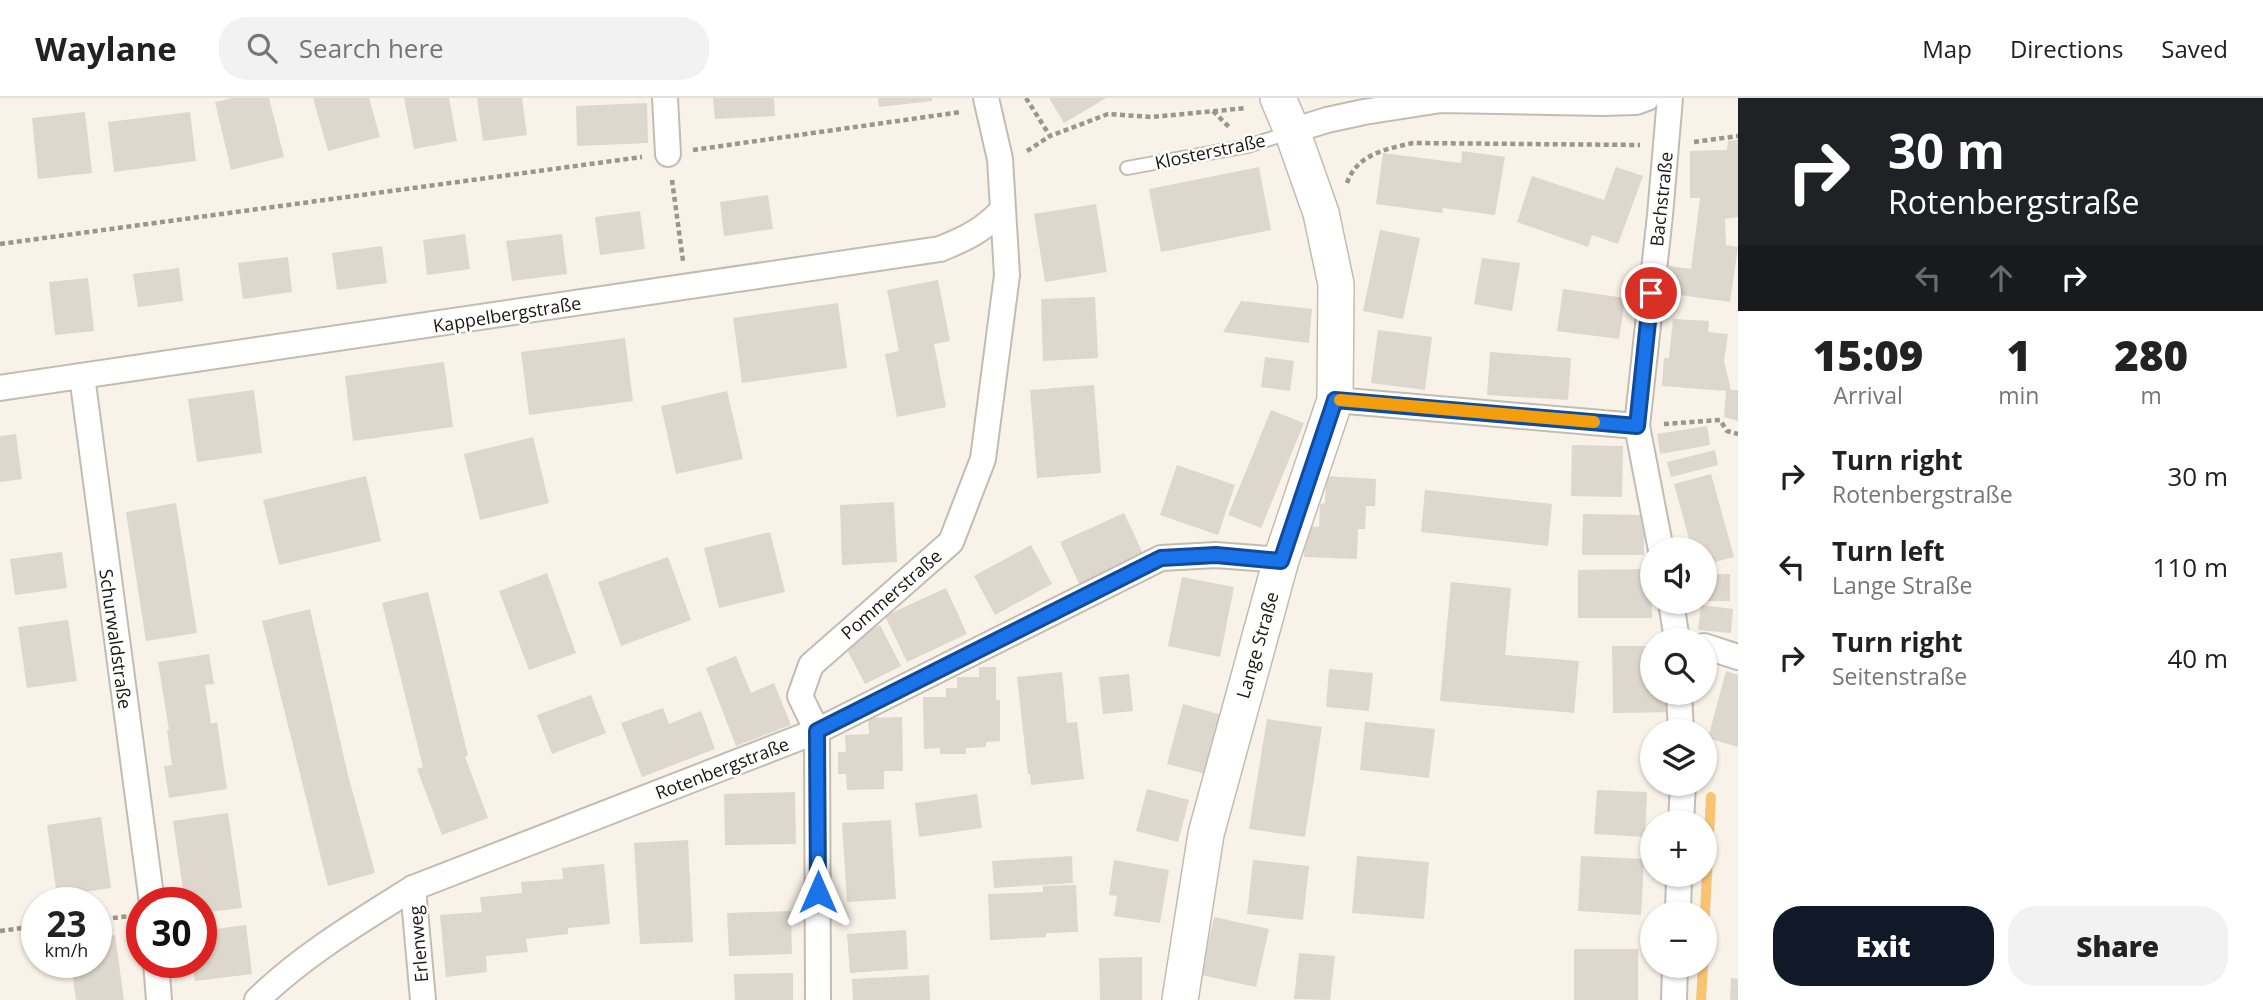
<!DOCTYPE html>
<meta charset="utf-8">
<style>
body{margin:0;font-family:"Open Sans",sans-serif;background:#f2f2f2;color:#222;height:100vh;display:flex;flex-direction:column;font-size:26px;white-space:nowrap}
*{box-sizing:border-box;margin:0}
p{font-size:23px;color:#767676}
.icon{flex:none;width:38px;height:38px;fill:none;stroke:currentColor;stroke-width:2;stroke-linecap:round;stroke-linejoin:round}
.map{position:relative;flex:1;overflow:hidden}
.drawer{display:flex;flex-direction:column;background:#fff;width:525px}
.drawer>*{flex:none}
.banner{background:#202124;color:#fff;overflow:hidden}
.buttons{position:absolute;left:1640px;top:439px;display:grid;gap:14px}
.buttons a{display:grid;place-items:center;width:77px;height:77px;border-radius:50%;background:#fff;box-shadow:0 2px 5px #0004;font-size:35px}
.speed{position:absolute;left:21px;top:789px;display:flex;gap:14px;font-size:35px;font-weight:700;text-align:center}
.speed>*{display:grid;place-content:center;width:91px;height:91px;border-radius:50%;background:#fff;box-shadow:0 2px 5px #0004;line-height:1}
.speed small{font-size:18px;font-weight:400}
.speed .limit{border:10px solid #d22;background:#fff;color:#111}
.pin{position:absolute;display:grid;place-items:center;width:60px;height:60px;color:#fff;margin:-30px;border:4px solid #fff;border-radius:50%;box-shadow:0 2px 7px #0007}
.me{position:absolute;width:77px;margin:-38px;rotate:0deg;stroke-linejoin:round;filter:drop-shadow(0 0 5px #0008)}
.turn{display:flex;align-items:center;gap:24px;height:147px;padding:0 35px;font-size:32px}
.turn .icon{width:91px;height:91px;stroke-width:2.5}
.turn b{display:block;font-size:49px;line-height:60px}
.lanes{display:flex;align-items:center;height:66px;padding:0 35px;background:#0003;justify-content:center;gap:35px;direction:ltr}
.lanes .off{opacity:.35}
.eta{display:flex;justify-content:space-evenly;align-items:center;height:119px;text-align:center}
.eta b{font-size:42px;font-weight:800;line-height:49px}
.action{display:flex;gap:14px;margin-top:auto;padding:14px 35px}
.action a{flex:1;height:80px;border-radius:28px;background:#111827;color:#fff;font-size:28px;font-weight:800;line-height:80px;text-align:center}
.action a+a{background:#f2f2f2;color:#222}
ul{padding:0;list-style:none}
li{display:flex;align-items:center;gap:21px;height:91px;padding:0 35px}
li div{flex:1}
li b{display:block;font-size:26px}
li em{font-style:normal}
header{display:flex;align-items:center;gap:42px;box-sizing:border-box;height:98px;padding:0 35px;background:#fff;border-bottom:2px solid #e0e0e0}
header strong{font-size:33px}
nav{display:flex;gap:38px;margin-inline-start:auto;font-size:24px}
.search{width:490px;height:63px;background:#f2f2f2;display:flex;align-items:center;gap:18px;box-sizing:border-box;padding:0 24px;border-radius:28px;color:#767676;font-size:26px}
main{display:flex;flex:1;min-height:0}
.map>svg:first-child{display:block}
</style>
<header>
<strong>Waylane</strong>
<div class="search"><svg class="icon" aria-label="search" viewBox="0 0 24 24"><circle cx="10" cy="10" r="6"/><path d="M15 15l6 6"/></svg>Search here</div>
<nav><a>Map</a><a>Directions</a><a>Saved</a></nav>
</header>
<main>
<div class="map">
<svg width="1738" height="902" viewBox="0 0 1738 902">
<rect width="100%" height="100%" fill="#f9f2e8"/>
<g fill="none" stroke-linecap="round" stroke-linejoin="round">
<g stroke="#f7c474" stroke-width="10">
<polyline points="1704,834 1711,699"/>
<polyline points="1701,902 1703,868"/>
</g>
</g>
<g fill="#ded7cd">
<polygon points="233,0 269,0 284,59 231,72 215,4"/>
<polygon points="313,0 369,0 380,39 328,53"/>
<polygon points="404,0 449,0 457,43 414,51"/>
<polygon points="477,0 522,0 527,37 483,43"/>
<polygon points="713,0 774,0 775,18 715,21"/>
<polygon points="878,0 932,0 932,3 879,9"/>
<polygon points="1049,0 1106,0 1064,25"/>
<polygon points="647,5 648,45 577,48 576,8"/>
<polygon points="85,14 92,75 38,81 32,20"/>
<polygon points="190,14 196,63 114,74 108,24"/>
<polygon points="1738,42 1738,119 1725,121 1726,147 1738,149 1730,204 1666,195 1669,168 1691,171 1700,100 1690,100 1690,53 1727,52 1728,43"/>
<polygon points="1462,53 1505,59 1495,117 1443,110 1442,115 1376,106 1383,55 1461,65"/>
<polygon points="1259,69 1271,132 1161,154 1149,91"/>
<polygon points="1616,69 1643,78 1618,146 1592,137 1588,149 1517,124 1532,78 1604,102"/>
<polygon points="768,97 773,131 724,138 720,104"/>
<polygon points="1096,106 1107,174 1045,184 1034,116"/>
<polygon points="640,113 645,151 600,157 595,119"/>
<polygon points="1380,132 1420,140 1403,221 1363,213"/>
<polygon points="465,136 470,171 427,177 423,142"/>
<polygon points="562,136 567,176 512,183 506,143"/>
<polygon points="382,148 387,185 337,192 332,155"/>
<polygon points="288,159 292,194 243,201 238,165"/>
<polygon points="1482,160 1520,165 1512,213 1474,206"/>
<polygon points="179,170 183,203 138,209 133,176"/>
<polygon points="88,180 94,233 55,237 49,184"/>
<polygon points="938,182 950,243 934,246 946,309 897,319 885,256 899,253 887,192"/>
<polygon points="1563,191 1625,200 1619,241 1557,233"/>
<polygon points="1095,199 1098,260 1043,263 1041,201"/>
<polygon points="1241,203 1312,211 1309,245 1223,234"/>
<polygon points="838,205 847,270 742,285 733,220"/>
<polygon points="1673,221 1709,223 1708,234 1728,236 1724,263 1731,292 1738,292 1738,323 1724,319 1726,293 1662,288 1664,260 1669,260"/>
<polygon points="1378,232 1432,239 1425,292 1371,285"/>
<polygon points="625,240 633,303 529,317 521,254"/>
<polygon points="1490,254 1571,260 1568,302 1487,297"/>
<polygon points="1265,259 1294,263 1290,293 1261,289"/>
<polygon points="444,264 453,329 353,343 345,278"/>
<polygon points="1094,287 1101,375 1037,380 1030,292"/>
<polygon points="254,292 262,355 197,364 188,301"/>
<polygon points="727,293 743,361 676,376 661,308"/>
<polygon points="1271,312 1304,325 1261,430 1228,417"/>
<polygon points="1707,328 1710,347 1660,356 1657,336"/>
<polygon points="16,336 22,381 0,384 0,338"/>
<polygon points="533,339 549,405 480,422 464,356"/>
<polygon points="1572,347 1623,348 1622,399 1571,398"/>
<polygon points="1715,352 1718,367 1671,379 1667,364"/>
<polygon points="1177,367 1235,387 1218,437 1160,417"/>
<polygon points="1711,376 1734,459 1704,467 1704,452 1692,452 1674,386"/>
<polygon points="366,378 381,443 279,467 263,402"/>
<polygon points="1326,378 1376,381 1375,408 1366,408 1365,431 1358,431 1357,461 1304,459 1305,428 1319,429 1320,406 1325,405"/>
<polygon points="1425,392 1552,406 1548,448 1421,434"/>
<polygon points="894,404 897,464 842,467 840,407"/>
<polygon points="176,405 197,535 146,543 126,414"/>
<polygon points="1124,415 1147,464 1083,494 1060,444"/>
<polygon points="1583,416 1644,417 1644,457 1582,457"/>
<polygon points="770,434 785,494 719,510 704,450"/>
<polygon points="1031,447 1052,486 995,517 974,478"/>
<polygon points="62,454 67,490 15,497 10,461"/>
<polygon points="668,459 691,522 621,548 598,484"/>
<polygon points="1651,471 1652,520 1578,520 1578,472"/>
<polygon points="547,475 576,555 529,572 499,493"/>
<rect x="1704" y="476" width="26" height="27"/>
<polygon points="1182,479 1234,489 1220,559 1168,548"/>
<polygon points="1451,484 1511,490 1505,557 1579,563 1574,615 1440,603"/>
<polygon points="946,490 967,536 907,564 885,518"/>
<polygon points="428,494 468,658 465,659 488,720 442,737 417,671 423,669 382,505"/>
<polygon points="1701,507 1733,511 1731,535 1698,532"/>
<polygon points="310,511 348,677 375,775 328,788 262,523"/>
<polygon points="68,522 77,583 27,590 18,529"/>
<polygon points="880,527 901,568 865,586 844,546"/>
<polygon points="1612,548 1652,548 1652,595 1676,595 1677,614 1613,615"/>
<polygon points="209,556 214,586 205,587 211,626 217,624 227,691 169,700 164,668 172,667 167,632 169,632 158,564"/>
<polygon points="736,558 751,595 774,585 791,627 736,648 706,570"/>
<polygon points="979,569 996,569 996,602 1000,602 1000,643 986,644 986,649 966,650 966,656 940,656 940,650 924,651 923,599 946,599 946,590 957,590 957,579 979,579"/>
<polygon points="1329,571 1373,575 1369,613 1326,609"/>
<polygon points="1726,573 1738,577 1738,649 1708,640"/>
<polygon points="1062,574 1067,625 1077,624 1084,681 1031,687 1030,676 1028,677 1017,579"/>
<polygon points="1129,576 1133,613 1103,616 1099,579"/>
<polygon points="591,597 606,635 552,656 537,617"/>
<polygon points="1183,606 1222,617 1206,676 1167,666"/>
<polygon points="663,610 669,626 701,613 715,651 642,679 621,625"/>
<polygon points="902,619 903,673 884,673 884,691 847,692 846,676 838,676 838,654 846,654 845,637 869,636 868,620"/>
<polygon points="1267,621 1322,629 1305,739 1249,731"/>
<polygon points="1365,624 1435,631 1429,680 1360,672"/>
<polygon points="1147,691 1189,702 1178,744 1136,733"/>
<polygon points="1597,692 1647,694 1645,739 1594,736"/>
<polygon points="795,694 796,746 725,747 724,696"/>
<polygon points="977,696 982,730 919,739 915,705"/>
<polygon points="228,715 242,810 201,815 201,805 185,805 173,723"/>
<polygon points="101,719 111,790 57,798 47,727"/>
<polygon points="891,722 896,801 847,804 842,725"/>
<polygon points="688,742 693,844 640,846 634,745"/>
<polygon points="1072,758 1073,785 994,790 992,763"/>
<polygon points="1357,758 1429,764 1424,821 1352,815"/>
<polygon points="1581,758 1644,761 1641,817 1578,813"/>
<polygon points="1114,762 1169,772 1160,825 1114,818 1117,798 1109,797"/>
<polygon points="1253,762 1309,768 1303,822 1247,816"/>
<polygon points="604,766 610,826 568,830 568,836 526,841 528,854 486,858 487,874 446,879 440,817 482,814 480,799 522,795 521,784 563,781 562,770"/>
<polygon points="1076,787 1078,834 1046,835 1046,839 990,842 988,796 1043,794 1043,788"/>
<polygon points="791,813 792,856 729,858 727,815"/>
<polygon points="1214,819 1269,831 1256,889 1201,877"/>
<polygon points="246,827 252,876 195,883 192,864 201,864 201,833"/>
<polygon points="906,832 908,871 850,875 847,836"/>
<polygon points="115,837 124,902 76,902 71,864 96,864 96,840"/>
<rect x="1574" y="851" width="64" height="51"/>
<polygon points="1299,855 1335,858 1330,902 1294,901"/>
<polygon points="1142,859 1142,902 1100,902 1099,860"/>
<polygon points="793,875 793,902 735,902 734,876"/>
<polygon points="929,877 930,902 853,902 852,881"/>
<polygon points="1731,880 1738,881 1738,902 1730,902"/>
</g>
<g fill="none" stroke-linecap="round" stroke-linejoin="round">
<g stroke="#c3bcb2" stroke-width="16">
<polyline id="lane" points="1127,70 1248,48 1291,34"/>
</g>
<g stroke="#c3bcb2" stroke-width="28">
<g id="street">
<polyline points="665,0 668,56"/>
<polyline points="1292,33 1327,22 1364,14 1441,2 1602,5 1636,4 1647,0"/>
<polyline points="82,278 152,805"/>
<path d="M0,290L940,151C965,141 984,132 1002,112"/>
<polyline points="1335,302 1637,328"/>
<polyline points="1661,452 1637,328 1660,117 1670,0"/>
<polyline points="1671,504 1677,542"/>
<polyline points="1704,548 1738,559"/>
<polyline points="1679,595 1681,634"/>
<polyline points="1681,724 1683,686"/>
<polyline points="413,790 423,902"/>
<polyline points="1678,816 1679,777"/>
<polyline points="156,864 159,902"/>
<path d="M257,902C303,857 359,824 413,790L817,633L1161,460L1216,457L1281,462"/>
<polyline points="818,902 817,633 800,598 811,567 951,444 983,361 1007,177 1000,61 986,0"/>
<polyline points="1674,902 1675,868"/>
</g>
</g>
<g stroke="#c3bcb2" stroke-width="38">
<polyline id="secondary" points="1180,902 1206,736 1281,462 1335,302 1336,186 1321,115 1292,33 1278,0"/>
</g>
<g stroke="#9a958d" stroke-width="4.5" stroke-dasharray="5 3.5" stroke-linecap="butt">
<polyline points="1026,0 1050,38 1108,16 1152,19 1247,10"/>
<polyline points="1213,13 1229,29"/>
<polyline points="1694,44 1738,38"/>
<polyline points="693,52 961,14"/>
<polyline points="1027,53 1050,38"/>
<polyline points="672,82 683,163"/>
<path d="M1347,85C1357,56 1386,51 1413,45L1640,47"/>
<polyline points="0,146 642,59"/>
<polyline points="1664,326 1720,322 1727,333 1738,336"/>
<polyline points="96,822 130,818"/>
<polyline points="0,833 37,828"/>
</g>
<use href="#lane" stroke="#fff" stroke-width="12"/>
<use href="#street" stroke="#fff" stroke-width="24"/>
<use href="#secondary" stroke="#fff" stroke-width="35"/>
</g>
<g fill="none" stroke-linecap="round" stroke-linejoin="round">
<g stroke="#114b97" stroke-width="18">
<polyline id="route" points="818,794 817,633 1161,460 1216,457 1281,463 1335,302 1637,328 1651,195"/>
</g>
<use href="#route" stroke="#1a73e8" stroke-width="12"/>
<polyline stroke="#f59e0b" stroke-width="12" points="1340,302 1594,324"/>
</g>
<g text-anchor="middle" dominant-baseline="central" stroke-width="5" stroke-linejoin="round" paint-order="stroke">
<g font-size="18" fill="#191713" stroke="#fff">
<text transform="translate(1210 53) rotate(-12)">Klosterstraße</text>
<text transform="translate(1661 101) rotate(-84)">Bachstraße</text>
<text transform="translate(507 216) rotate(-9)">Kappelbergstraße</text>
<text transform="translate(891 496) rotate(-41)">Pommerstraße</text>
<text transform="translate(116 541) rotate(82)">Schurwaldstraße</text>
<text transform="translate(1257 547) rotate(-74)">Lange Straße</text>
<text transform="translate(722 670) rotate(-21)">Rotenbergstraße</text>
<text transform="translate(418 846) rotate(-95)">Erlenweg</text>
</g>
</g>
</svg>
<div class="buttons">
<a><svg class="icon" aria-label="sound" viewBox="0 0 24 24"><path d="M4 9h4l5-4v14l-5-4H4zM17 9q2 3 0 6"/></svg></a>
<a><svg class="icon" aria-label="search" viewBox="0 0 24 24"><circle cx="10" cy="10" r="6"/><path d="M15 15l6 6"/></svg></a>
<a><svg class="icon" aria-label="layers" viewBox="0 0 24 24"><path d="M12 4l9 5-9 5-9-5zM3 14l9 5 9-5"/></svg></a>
<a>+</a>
<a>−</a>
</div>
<div class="speed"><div>23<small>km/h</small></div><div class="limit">30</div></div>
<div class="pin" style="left:1651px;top:195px;background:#d93025"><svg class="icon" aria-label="arrive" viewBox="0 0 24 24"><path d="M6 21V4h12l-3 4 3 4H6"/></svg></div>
<svg class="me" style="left:818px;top:794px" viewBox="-20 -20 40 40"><path d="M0-17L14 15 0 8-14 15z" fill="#1a73e8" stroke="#fff" stroke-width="4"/></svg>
</div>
<section class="drawer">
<div class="banner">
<div class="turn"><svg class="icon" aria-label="right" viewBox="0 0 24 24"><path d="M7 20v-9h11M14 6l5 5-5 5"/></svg><div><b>30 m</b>Rotenbergstraße</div></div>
<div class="lanes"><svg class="icon off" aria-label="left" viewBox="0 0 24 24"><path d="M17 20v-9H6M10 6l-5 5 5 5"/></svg><svg class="icon off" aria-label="ahead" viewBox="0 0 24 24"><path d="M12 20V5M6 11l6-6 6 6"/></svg><svg class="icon" aria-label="right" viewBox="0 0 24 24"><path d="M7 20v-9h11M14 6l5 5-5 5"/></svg></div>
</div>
<div class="eta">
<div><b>15:09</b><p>Arrival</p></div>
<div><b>1</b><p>min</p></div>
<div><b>280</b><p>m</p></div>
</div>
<ul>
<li><svg class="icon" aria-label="right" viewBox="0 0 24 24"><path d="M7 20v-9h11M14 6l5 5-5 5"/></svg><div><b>Turn right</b><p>Rotenbergstraße</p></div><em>30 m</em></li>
<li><svg class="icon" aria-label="left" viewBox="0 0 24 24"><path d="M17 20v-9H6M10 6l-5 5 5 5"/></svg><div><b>Turn left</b><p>Lange Straße</p></div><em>110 m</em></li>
<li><svg class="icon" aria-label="right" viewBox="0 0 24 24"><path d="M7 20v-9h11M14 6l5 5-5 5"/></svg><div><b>Turn right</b><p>Seitenstraße</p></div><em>40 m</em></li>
</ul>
<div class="action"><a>Exit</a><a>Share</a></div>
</section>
</main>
